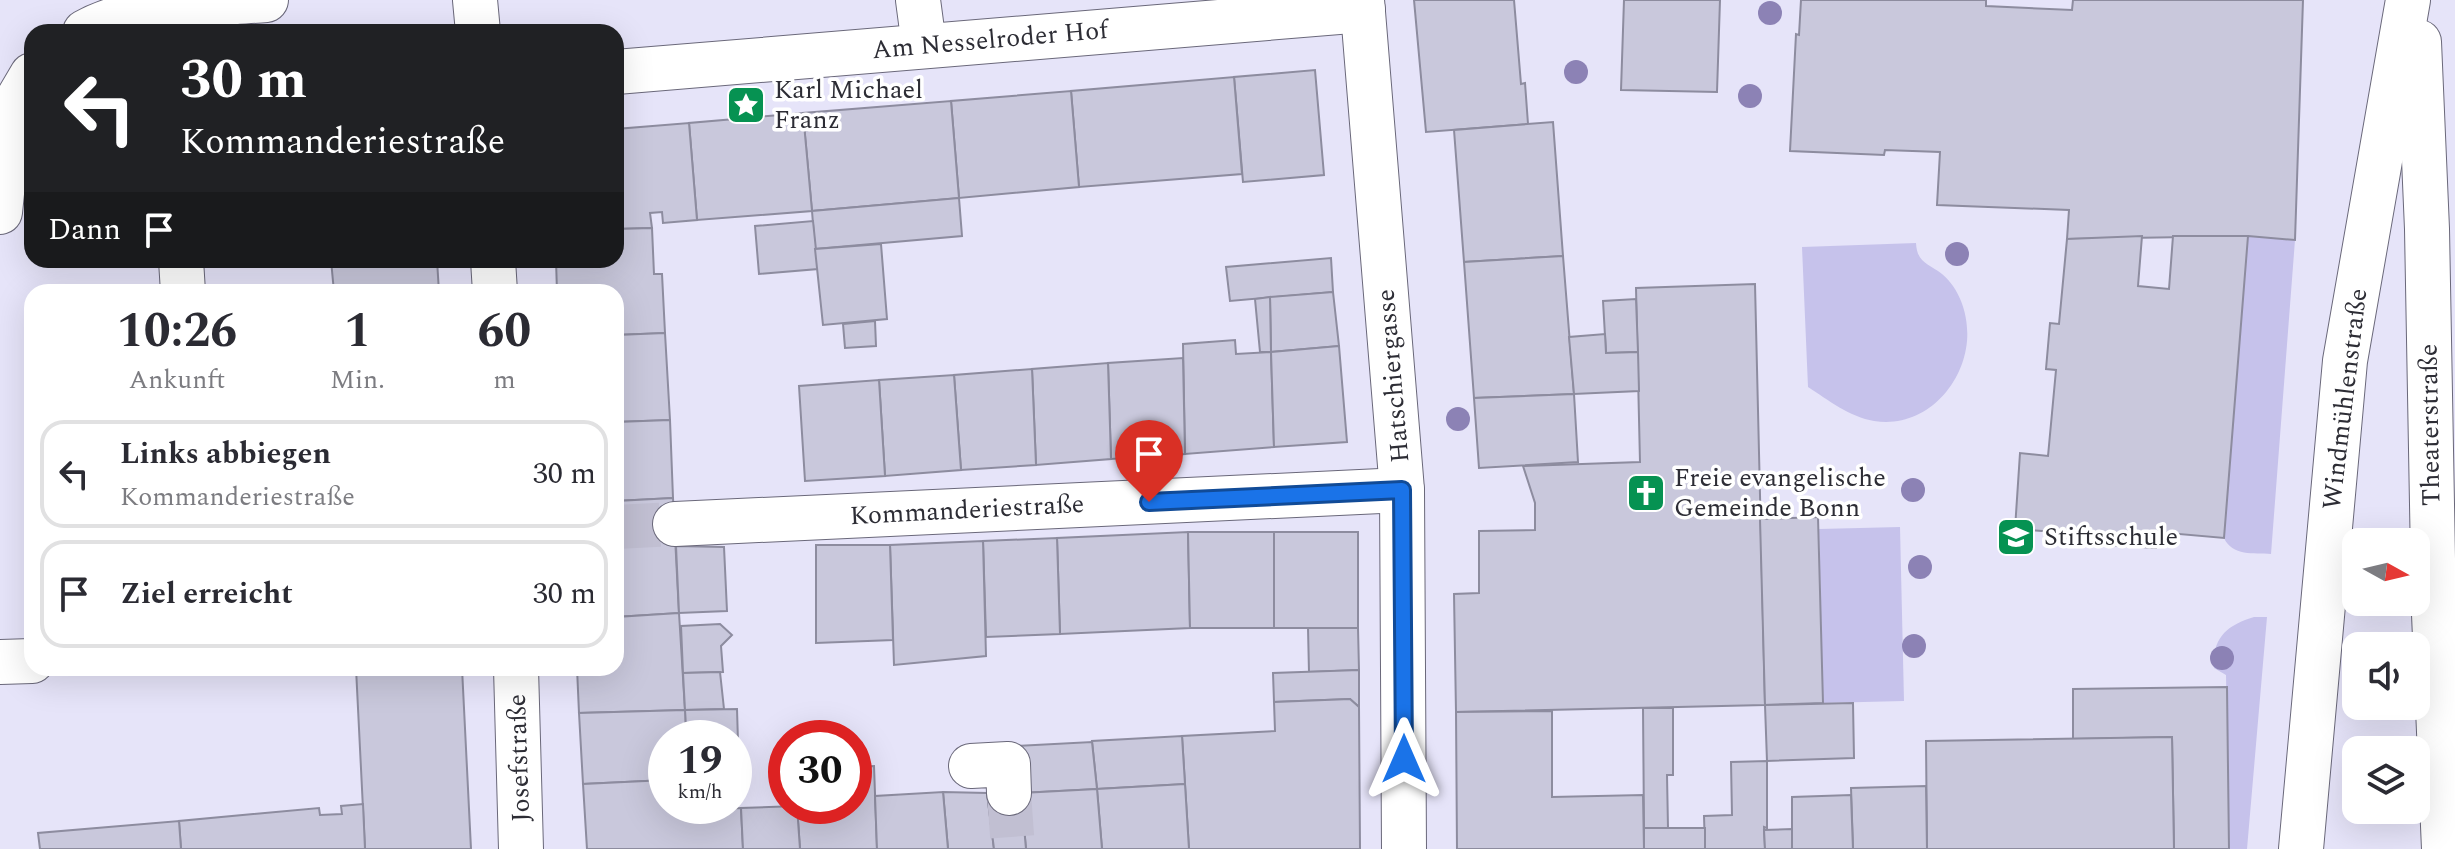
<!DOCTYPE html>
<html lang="de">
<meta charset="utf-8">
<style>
body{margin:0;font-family:Spectral,serif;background:#f7f7f7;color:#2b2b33;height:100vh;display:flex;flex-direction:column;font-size:30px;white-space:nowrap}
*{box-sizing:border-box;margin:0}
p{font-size:26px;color:#7c7c81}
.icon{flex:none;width:44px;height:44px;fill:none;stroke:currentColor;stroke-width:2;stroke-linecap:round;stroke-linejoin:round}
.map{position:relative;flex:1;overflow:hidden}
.details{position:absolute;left:24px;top:284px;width:600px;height:392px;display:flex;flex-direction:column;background:#fff;border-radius:24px;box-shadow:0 8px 32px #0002}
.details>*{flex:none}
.hud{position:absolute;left:24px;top:24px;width:600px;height:244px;border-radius:24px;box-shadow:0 8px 32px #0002;background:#202124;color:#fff;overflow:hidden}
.needle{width:52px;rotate:98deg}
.buttons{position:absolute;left:2342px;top:528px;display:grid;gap:16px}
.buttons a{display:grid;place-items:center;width:88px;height:88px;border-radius:16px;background:#fff;box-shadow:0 8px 32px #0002;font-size:40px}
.speed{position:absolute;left:648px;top:720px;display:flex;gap:16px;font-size:40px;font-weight:700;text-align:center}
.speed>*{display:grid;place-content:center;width:104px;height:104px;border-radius:50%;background:#fff;box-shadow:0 8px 32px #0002;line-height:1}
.speed small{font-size:20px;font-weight:400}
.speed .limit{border:12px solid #d22;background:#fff;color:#111}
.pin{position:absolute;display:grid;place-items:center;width:68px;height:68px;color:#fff;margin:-82px -34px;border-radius:50% 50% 50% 0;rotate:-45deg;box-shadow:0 0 8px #0007}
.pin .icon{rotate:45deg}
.me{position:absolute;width:88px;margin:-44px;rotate:0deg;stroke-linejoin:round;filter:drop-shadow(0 0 6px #0008)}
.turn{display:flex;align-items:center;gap:28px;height:168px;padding:0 24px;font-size:36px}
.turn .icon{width:104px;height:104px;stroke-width:2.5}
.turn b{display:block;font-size:56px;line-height:68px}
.then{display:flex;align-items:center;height:76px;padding:0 24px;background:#0003;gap:16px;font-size:30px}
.eta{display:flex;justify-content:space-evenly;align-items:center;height:136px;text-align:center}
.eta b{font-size:48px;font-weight:700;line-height:56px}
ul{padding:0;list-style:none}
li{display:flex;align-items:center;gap:24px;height:108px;margin:0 16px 12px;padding:0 8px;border:4px solid #e1e1e2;border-radius:24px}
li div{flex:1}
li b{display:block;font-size:30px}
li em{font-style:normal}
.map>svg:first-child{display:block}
</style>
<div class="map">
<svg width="2455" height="849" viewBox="0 0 2455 849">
<rect width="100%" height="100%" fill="#e6e4f9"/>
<g fill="#c6c2eb">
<path d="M2248,236L2295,240L2271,554C2254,553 2232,556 2224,538Z"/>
<path d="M1916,243C1917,263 1928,263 1942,274C1961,290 1969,317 1967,341C1963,387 1923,429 1874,421C1850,417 1828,400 1808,387L1802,247Z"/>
<polygon points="1900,527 1904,701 1823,703 1819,529"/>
<path d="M2254,617H2267L2247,849H2229L2226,675L2214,668C2212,638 2227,625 2254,617Z"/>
</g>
<g fill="#c9c8dc" stroke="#8d8c9f" stroke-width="2">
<polygon points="1414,0 1514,0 1521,84 1525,83 1528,124 1426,132"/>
<polygon points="1624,0 1720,0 1717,92 1621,90"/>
<polygon points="1801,0 1986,0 1986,6 2072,10 2073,0 2303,0 2295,240 2248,236 2067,239 2069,210 1937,205 1940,152 1885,150 1884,155 1790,151 1796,34 1799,35"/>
<polygon points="1315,70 1324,175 1243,182 1234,77"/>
<polygon points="1234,77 1242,174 1079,187 1071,91"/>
<polygon points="1071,91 1079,187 959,198 951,101"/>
<polygon points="951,101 959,198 812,211 803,113"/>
<polygon points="803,113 812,211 697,220 689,123"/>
<polygon points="1553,122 1563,256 1464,262 1454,130"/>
<polygon points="689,123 697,220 663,223 662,212 650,213 652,228 616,229 616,129"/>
<polygon points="959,198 962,236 815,249 812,211"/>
<polygon points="813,221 818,269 759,274 755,226"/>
<polygon points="652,228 654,274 662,274 665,333 616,335 616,292 557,292 556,260 616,260 616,229"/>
<polygon points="2142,236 2138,286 2169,289 2173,236 2248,236 2224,538 2157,532 2156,548 2109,545 2110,536 2015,529 2020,453 2048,456 2056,370 2046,369 2050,323 2059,324 2067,239"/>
<polygon points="881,244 887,319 823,325 815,249"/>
<polygon points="1563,256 1574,394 1474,398 1464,262"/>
<polygon points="1331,258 1333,292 1230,301 1226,267"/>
<polygon points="331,260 437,260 439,292 334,292"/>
<polygon points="1755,284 1765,705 1456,712 1454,594 1479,593 1479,531 1535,530 1535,503 1523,466 1640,462 1636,288"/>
<polygon points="1333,292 1339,346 1271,352 1270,297"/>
<polygon points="1270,297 1271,352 1260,352 1255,299"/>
<polygon points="1636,299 1638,352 1606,353 1603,301"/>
<polygon points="875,321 876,346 845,348 843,324"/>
<polygon points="665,333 670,420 616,422 616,335"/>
<polygon points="1605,334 1606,353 1638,352 1639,391 1574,394 1569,337"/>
<polygon points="1235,340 1236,354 1271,352 1274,447 1185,454 1183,344"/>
<polygon points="1339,346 1347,442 1274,447 1271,352"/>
<polygon points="1183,358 1185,454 1111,459 1108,363"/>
<polygon points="1108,363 1111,459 1036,465 1032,369"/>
<polygon points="1032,369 1036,465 961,470 954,375"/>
<polygon points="954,375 961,470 885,476 879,380"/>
<polygon points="879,380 885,476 805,481 799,386"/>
<polygon points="1574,394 1578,462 1479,468 1474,398"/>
<polygon points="670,420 673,498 616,501 616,422"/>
<polygon points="673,498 679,613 616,617 616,501"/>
<polygon points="1818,517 1823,703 1765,705 1760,519"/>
<polygon points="1188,532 1190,628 1060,634 1057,538"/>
<polygon points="1188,532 1274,532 1274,628 1190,628"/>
<rect x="1274" y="532" width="84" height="96"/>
<polygon points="1057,538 1060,634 986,637 983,541"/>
<polygon points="983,541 986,656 894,665 890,545"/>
<polygon points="816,545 890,545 893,640 816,643"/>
<polygon points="676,546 724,547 727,611 679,613"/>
<polygon points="679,613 685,710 579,713 577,668 616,668 616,617"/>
<polygon points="720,624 732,635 721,646 723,672 683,673 681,626"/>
<polygon points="1308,628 1358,628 1359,670 1309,672"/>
<polygon points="356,668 462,668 471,849 365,849"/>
<polygon points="1359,670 1359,707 1350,699 1274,702 1273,673"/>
<polygon points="720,672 724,709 685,710 683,673"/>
<polygon points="2227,687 2229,849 2174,849 2172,737 2073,739 2073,689"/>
<polygon points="1350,699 1359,707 1360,849 1189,849 1182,736 1275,731 1274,702"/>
<polygon points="1853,703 1854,758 1767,761 1765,705"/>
<polygon points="1643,708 1673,708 1673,775 1667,775 1668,828 1644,828"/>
<polygon points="737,709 739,775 734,776 734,738 686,738 685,710"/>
<polygon points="685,710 686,738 666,738 666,780 583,784 579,713"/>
<polygon points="1552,711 1552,797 1643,795 1644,849 1457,849 1456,712"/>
<polygon points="1182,736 1185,784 1097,789 1092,741"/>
<polygon points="2172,737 2174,849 1927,849 1926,741"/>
<polygon points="1092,742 1097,789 1021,793 1016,746"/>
<polygon points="1767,761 1767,828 1764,827 1765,849 1705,849 1704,816 1732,815 1731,762"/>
<polygon points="874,766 877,849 800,849 797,806 854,806 854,767"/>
<polygon points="666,780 666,806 689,806 689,811 741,808 743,849 587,849 583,784"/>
<polygon points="1185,784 1189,849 1102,849 1097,789"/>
<polygon points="1926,786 1927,849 1853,849 1851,788"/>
<polygon points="1097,789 1102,849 1026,849 1021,793"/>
<polygon points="943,792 987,793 994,849 948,849"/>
<polygon points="943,792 948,849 877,849 875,796"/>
<polygon points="987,793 1021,793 1026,849 994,849"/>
<polygon points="1851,795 1853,849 1792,849 1792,797"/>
<polygon points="363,804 365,849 181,849 179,821 319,808 320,815 342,814 341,806"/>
<polygon points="797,806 800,849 743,849 741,808"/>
<polygon points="179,821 181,849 40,849 38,833"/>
<rect x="1644" y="828" width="61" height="21"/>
<polygon points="1792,829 1792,849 1765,849 1764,830"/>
</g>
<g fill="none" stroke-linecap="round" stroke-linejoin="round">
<g stroke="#c1bfd2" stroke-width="44" stroke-dasharray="44 22" stroke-linecap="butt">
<polyline points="616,527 675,524"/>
<polyline points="1009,793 1013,849"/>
</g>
<g stroke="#6a687a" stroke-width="46">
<g id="minor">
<polyline points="475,0 478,32"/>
<polyline points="918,0 924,45"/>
<polyline points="1362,0 1402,490 1404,849"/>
<path d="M85,32C135,4 210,5 266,0"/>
<polyline points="2419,42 2427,229 2434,614 2444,849"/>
<polyline points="616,72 1363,10"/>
<polyline points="0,212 8,137 19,97 32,75"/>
<polyline points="181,260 183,292"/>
<polyline points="493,260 495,292"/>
<polyline points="675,524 1402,490"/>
<polyline points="0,662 32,661"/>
<polyline points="516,668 521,849"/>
<polyline points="971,766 1008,764 1009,793"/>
<polyline points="2301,849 2345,361 2408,0"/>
</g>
</g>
<use href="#minor" stroke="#fff" stroke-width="44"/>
</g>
<g fill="#8c82b5">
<circle cx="1770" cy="13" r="12"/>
<circle cx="1576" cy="72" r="12"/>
<circle cx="1750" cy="96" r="12"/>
<circle cx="1957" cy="254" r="12"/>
<circle cx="1458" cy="419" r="12"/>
<circle cx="1913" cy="490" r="12"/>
<circle cx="1920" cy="567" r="12"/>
<circle cx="1914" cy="646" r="12"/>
<circle cx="2222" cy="658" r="12"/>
</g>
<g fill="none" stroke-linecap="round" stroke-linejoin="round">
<g stroke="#114b97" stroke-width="20">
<polyline id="route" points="1149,502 1402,490 1404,759"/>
</g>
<use href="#route" stroke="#1a73e8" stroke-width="14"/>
</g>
<defs>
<g id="sight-square" transform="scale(2)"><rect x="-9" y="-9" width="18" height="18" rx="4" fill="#069252" stroke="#fff"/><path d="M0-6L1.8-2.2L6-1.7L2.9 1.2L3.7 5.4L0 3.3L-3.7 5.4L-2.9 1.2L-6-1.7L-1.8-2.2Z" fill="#fff"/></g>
<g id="church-square" transform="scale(2)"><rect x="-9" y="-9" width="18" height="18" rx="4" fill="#069252" stroke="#fff"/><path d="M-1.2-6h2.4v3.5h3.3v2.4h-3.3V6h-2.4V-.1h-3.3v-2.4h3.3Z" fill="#fff"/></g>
<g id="school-square" transform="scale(2)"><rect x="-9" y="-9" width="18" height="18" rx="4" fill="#069252" stroke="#fff"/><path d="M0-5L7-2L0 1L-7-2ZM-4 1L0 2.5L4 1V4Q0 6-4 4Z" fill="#fff"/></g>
</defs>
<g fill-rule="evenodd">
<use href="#sight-square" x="746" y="105"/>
<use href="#church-square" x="1646" y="493"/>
<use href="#school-square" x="2016" y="537"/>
</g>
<g text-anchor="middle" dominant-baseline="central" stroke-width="7" stroke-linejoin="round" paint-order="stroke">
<g font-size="26" fill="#2d2d35" stroke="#fff">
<text transform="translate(990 40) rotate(-5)">Am Nesselroder Hof</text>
<text transform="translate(1393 376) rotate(-95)">Hatschiergasse</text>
<text transform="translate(2345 399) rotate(-83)">Windmühlenstraße</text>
<text transform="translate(2430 425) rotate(-91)">Theaterstraße</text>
<text transform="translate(967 510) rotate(-3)">Kommanderiestraße</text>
<text transform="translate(519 758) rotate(-92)">Josefstraße</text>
</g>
<g font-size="26" fill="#2d2d35" stroke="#fff" text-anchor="start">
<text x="774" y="90">Karl Michael<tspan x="774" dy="30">Franz</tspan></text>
<text x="1674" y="478">Freie evangelische<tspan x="1674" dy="30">Gemeinde Bonn</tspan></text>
<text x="2044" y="537">Stiftsschule</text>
</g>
</g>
</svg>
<div class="buttons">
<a><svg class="needle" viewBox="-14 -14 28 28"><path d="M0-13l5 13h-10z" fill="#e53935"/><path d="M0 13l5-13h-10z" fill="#7c7c81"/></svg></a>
<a><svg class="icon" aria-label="sound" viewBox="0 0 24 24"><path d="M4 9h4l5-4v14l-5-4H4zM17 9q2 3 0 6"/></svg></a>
<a><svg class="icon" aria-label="layers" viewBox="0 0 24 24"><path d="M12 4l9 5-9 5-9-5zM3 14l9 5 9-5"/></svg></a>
</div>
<div class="speed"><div>19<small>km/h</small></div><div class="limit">30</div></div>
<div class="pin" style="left:1149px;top:502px;background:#d93025"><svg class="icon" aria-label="arrive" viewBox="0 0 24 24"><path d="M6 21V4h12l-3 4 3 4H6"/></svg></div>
<svg class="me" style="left:1404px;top:759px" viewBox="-20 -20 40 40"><path d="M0-17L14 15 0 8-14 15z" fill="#1a73e8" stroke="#fff" stroke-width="4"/></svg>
<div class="hud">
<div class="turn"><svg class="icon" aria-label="left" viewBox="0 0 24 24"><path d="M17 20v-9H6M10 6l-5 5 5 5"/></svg><div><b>30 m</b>Kommanderiestraße</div></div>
<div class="then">Dann<svg class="icon" aria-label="arrive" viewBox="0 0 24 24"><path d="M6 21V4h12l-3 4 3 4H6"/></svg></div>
</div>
<section class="details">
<div class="eta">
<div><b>10:26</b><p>Ankunft</p></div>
<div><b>1</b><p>Min.</p></div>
<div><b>60</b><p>m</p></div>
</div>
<ul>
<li><svg class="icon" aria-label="left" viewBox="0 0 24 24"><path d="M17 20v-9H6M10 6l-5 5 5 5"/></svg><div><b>Links abbiegen</b><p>Kommanderiestraße</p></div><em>30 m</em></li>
<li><svg class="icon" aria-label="arrive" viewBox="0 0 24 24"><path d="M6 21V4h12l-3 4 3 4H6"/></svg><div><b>Ziel erreicht</b></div><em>30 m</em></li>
</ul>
</section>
</div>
